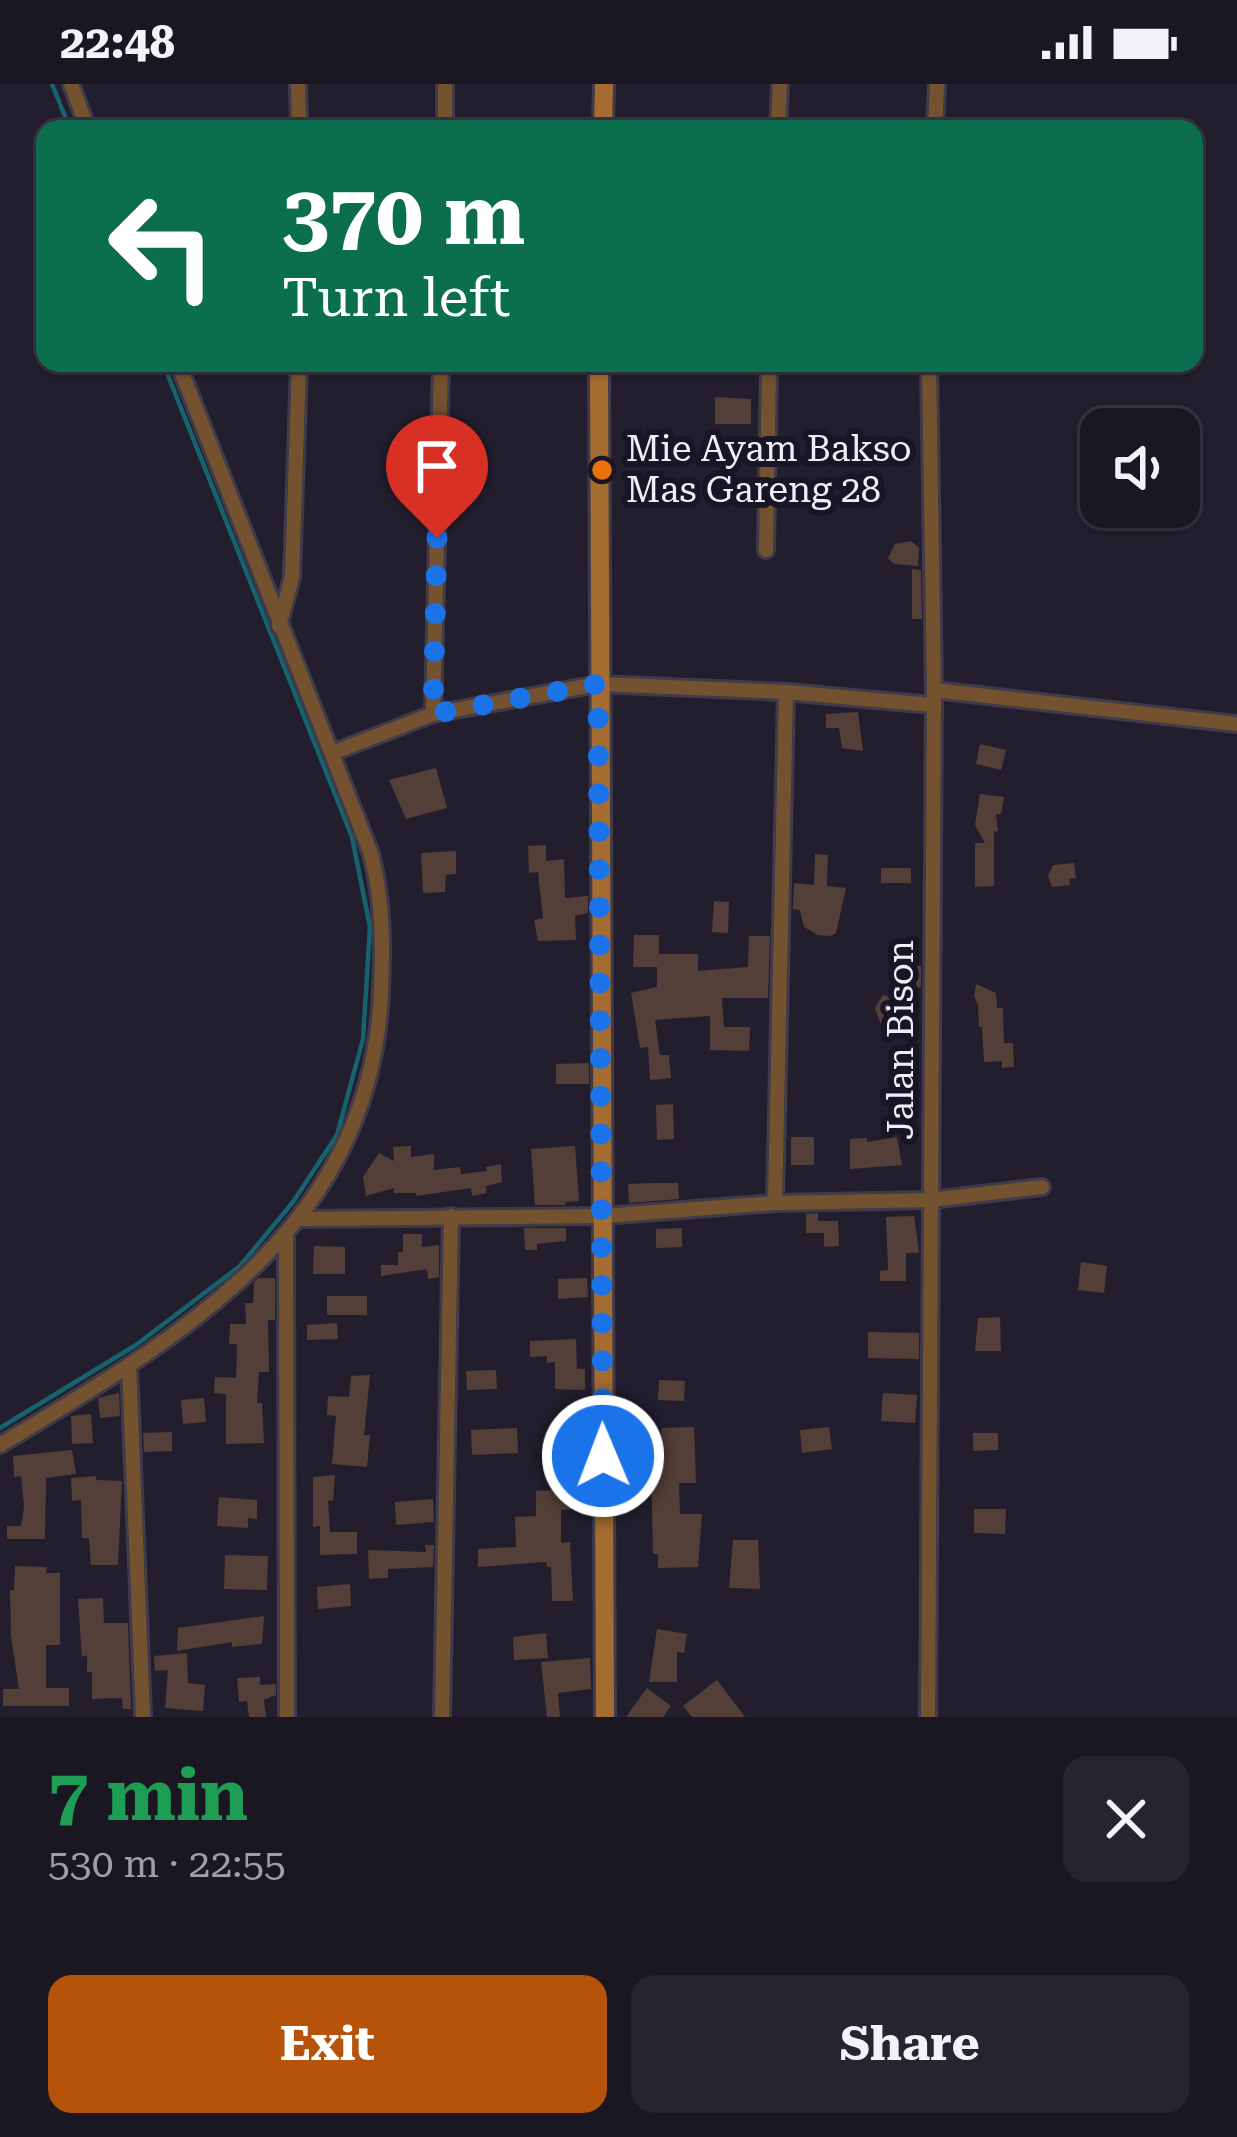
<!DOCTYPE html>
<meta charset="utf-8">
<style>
body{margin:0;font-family:"Roboto Serif",serif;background:#27232f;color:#f1f3f6;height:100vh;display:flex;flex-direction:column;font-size:45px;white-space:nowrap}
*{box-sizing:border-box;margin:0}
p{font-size:39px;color:#9f9fa5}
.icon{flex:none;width:66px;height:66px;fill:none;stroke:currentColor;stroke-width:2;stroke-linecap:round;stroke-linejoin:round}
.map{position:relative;height:1633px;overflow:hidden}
.side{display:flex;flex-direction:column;background:#1a1622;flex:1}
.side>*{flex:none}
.hud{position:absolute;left:36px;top:36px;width:1167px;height:252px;border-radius:24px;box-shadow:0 3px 9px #0004,0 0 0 3px #383540;background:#0b6e4f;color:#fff;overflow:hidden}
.tools{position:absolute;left:1080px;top:324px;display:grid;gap:24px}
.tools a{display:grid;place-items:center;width:120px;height:120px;border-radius:24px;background:#1a1622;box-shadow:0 3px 9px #0004,0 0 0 3px #383540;font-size:60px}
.pin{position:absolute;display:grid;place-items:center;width:102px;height:102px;color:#fff;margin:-123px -51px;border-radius:50% 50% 50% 0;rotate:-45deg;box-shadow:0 0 12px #0007}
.pin .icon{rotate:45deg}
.me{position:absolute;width:132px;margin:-66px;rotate:359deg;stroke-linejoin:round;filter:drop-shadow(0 0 9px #0008)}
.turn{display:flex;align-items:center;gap:42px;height:252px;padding:0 48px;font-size:54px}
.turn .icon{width:156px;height:156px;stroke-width:2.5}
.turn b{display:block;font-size:84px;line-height:102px}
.round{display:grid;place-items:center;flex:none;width:126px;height:126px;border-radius:24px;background:#27232f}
.head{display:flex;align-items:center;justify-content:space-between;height:204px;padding:0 48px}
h1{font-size:72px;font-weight:700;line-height:90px;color:#1e9e55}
.cta{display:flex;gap:24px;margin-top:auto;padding:24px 48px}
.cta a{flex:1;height:138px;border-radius:24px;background:#b45309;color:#fff;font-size:48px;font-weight:700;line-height:138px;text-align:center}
.cta a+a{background:#27232f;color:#f1f3f6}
.status{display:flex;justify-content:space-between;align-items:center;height:84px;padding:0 60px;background:#1a1622;direction:ltr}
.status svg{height:33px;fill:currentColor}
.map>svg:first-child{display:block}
</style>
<div class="status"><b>22:48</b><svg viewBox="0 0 49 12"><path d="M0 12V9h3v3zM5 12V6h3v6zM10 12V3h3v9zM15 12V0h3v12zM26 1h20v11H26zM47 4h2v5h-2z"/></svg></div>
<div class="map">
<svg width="1237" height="1633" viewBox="0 0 1237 1633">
<rect width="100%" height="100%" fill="#221e2e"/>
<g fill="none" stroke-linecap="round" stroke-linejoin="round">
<g stroke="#14636e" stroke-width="4.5">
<polyline points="52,0 70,45"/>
<polyline points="0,1344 136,1261 240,1182 293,1118 337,1051 363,955 370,843 352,753 163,279"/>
</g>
</g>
<g fill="#533f38">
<polygon points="715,313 751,315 751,340 715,340"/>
<polygon points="911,457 919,464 918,482 894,480 888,474 895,460"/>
<polygon points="912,485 921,486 922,535 912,535"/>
<polygon points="858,628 863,667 842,664 839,644 826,644 826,630"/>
<polygon points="980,660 1006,666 1001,686 976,680"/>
<polygon points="436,684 447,724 406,735 389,696"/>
<polygon points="980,710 1004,713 1001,730 996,730 998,748 994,747 994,802 975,803 975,759 985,759 975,741"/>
<polygon points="546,761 546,777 564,775 565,814 588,812 588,829 575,832 576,856 538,857 534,836 543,834 538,788 529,789 528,762"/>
<polygon points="456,767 456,790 446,791 445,808 423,809 421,769"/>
<polygon points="815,770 828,771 827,802 846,804 836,849 831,852 818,851 804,843 800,826 793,825 794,799 814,801"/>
<polygon points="1074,779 1076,794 1069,795 1070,801 1052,803 1048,792 1053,781"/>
<rect x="881" y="784" width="30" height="15"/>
<polygon points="714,817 729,818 728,849 712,848"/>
<polygon points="634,851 659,851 659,870 698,870 698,887 748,883 749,852 770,852 768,914 722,914 724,943 750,943 749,967 710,966 710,932 655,936 660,971 669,971 671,994 650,996 648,963 640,964 631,909 657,903 657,883 633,883"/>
<polygon points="907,880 921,882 921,902 905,917 916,920 909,932 912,945 887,934 882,944 875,924 883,911 897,915 897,890"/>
<polygon points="976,900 996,909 997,924 1003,924 1004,959 1013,959 1014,983 1002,984 1002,977 984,978 982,943 979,943 978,921 974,912"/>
<polygon points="589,979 589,1000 556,1000 556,980"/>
<polygon points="673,1020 674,1055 657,1056 656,1021"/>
<rect x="791" y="1053" width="23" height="28"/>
<polygon points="897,1053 902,1081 850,1085 850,1055 867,1054 867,1058"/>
<polygon points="411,1062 411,1073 434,1070 434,1086 460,1083 461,1090 487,1087 486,1083 501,1080 502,1098 486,1102 486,1109 472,1112 471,1104 416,1112 416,1109 394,1109 394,1104 366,1112 363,1093 379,1069 394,1077 393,1063"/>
<polygon points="575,1062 579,1117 565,1118 565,1121 535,1121 531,1065"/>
<polygon points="653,1099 678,1099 679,1115 629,1119 628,1100"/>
<polygon points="818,1129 818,1137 838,1137 839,1162 824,1163 824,1149 806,1149 806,1130"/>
<polygon points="914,1132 919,1169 906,1169 906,1197 880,1197 880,1187 888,1186 886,1133"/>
<polygon points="524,1144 566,1144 566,1157 537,1160 537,1166 525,1166"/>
<polygon points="682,1144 682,1163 656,1164 656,1145"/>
<polygon points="403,1150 422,1150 422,1163 439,1161 439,1193 428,1195 427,1185 381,1192 381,1181 398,1181 398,1168 403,1168"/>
<polygon points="314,1162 345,1163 345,1190 313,1190"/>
<polygon points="1081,1178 1107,1182 1104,1209 1078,1206"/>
<polygon points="258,1194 275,1194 275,1236 268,1236 269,1288 259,1288 257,1319 262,1319 264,1359 226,1360 226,1310 214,1309 215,1293 236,1294 237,1260 229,1260 230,1240 246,1240 245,1219 253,1219 254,1198"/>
<polygon points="587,1194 588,1213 558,1215 558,1195"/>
<rect x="327" y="1212" width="40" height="19"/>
<polygon points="1000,1233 1001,1267 975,1267 978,1234"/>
<polygon points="337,1239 338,1255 307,1256 307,1241"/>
<polygon points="868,1248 919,1249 919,1275 868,1274"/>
<polygon points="576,1255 577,1285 585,1285 585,1306 555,1305 555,1278 547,1279 547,1272 530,1273 530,1257"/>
<polygon points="496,1286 497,1305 467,1306 466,1287"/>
<polygon points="370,1291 364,1351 370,1351 367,1383 332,1380 336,1332 327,1331 328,1312 349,1313 351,1292"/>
<polygon points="659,1296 685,1297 684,1317 658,1316"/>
<polygon points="119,1309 120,1332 100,1334 98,1314"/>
<polygon points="883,1309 917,1311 915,1339 881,1337"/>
<polygon points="204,1314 206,1338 183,1340 181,1316"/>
<polygon points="91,1330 93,1359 72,1360 71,1332"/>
<polygon points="694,1343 696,1399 679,1399 680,1430 702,1430 698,1483 658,1484 658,1470 653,1470 651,1381 663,1380 661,1344"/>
<polygon points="829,1343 832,1365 802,1369 800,1346"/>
<polygon points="517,1344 518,1369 472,1371 471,1346"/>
<polygon points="172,1348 172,1367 144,1368 143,1349"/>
<polygon points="973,1349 998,1349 998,1366 973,1367"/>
<polygon points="72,1366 76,1390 46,1394 45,1455 7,1455 7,1442 21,1442 24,1423 21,1392 14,1393 13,1372"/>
<polygon points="335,1391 333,1416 328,1417 330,1448 357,1448 357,1470 320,1471 320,1442 313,1443 313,1393"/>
<polygon points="96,1392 96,1396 122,1397 118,1481 91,1481 89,1454 82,1454 81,1416 72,1417 71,1394"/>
<polygon points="571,1405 572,1425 561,1426 561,1459 570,1458 573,1517 552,1517 551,1483 547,1483 546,1478 478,1483 478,1465 516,1463 515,1433 536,1432 536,1407"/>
<polygon points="219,1413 257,1416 257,1435 248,1434 248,1444 217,1442"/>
<polygon points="433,1415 434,1438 396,1441 395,1418"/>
<polygon points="974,1425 1006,1425 1005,1450 974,1449"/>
<polygon points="733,1456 758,1456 760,1505 729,1504"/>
<polygon points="425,1461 434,1461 433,1483 388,1485 388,1494 369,1495 368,1466 426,1468"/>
<polygon points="225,1471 268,1472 267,1506 224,1505"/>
<polygon points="15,1482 47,1483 46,1489 60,1489 60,1561 46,1561 46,1604 69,1604 69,1622 3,1622 3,1605 19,1605 11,1552 10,1506 14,1506"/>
<polygon points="350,1500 351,1522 318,1525 317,1503"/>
<polygon points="103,1514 104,1539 128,1539 131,1625 123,1625 122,1614 92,1615 92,1588 87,1588 87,1571 82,1573 78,1515"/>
<polygon points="264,1532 262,1560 232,1563 232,1558 177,1567 178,1544"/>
<polygon points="657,1545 687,1550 684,1569 677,1568 677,1598 649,1598"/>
<polygon points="546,1549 548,1574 514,1576 513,1553"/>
<polygon points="187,1569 188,1599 205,1601 203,1627 165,1624 168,1586 155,1587 154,1572"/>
<polygon points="590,1574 591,1605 558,1609 560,1633 547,1633 541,1578"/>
<polygon points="260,1593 260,1601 276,1600 276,1611 264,1616 266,1633 249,1633 247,1617 239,1618 237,1594"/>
<polygon points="717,1596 745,1633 692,1633 683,1622"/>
<polygon points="647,1604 671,1622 663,1633 626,1633"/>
</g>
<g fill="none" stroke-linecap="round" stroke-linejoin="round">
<g stroke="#3f3b4a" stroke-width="20">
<g id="minor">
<polyline points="71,0 88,45"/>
<polyline points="298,0 299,45"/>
<polyline points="445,45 445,0"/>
<polyline points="778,45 780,0"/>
<polyline points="935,45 937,0"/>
<polyline points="766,466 769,279"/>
<polyline points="279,542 292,493 299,279"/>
<polyline points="934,606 1237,640"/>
<polyline points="433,630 441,279"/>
<polyline points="332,669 433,630 598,600 786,608 932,621"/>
<polyline points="775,1119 786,608"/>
<polyline points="301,1135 603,1132 775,1119 931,1116 1042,1103"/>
<polyline points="286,1153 287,1633"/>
<polyline points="129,1281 143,1633"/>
<path d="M0,1361C182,1252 372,1143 381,907C383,859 383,817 371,770L178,279"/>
<polyline points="442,1633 451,1132"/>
<polyline points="928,1633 934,606 929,279"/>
</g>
</g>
<g stroke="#3f3b4a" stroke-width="24">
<g id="secondary">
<polyline points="603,45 604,0"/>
<polyline points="599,279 605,1633"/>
</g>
</g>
<use href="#minor" stroke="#75522f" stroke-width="14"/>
<use href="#secondary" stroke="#a46c31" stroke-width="18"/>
</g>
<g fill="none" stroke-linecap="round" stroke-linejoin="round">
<polyline stroke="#1a73e8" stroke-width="21" stroke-dasharray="0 37.8" points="437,454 433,630 598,600 603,1372"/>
</g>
<circle fill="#e8710a" stroke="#191525" stroke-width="4.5" cx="602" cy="386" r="12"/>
<g text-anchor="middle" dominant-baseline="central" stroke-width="12" stroke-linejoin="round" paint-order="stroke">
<g font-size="36" fill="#efedf8" stroke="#191525" text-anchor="start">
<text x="626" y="365">Mie Ayam Bakso<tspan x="626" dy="41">Mas Gareng 28</tspan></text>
</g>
<g font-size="36" fill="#efedf8" stroke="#191525">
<text transform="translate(901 956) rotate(-90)">Jalan Bison</text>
</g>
</g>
</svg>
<div class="tools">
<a><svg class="icon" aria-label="sound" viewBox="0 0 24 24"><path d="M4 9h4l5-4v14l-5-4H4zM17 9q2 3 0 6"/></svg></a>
</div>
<div class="pin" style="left:437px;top:454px;background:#d93025"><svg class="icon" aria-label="arrive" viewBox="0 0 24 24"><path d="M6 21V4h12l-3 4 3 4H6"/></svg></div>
<svg class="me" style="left:603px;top:1372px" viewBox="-20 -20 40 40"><circle r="17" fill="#1a73e8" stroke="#fff" stroke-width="3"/><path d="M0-11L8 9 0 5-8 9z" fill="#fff"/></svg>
<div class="hud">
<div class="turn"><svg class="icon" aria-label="left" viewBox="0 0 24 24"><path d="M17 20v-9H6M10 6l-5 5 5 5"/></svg><div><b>370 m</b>Turn left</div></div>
</div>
</div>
<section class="side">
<div class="head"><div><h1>7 min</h1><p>530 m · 22:55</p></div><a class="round"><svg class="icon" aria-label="close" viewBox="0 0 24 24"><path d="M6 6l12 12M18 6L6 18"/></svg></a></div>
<div class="cta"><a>Exit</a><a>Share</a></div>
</section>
